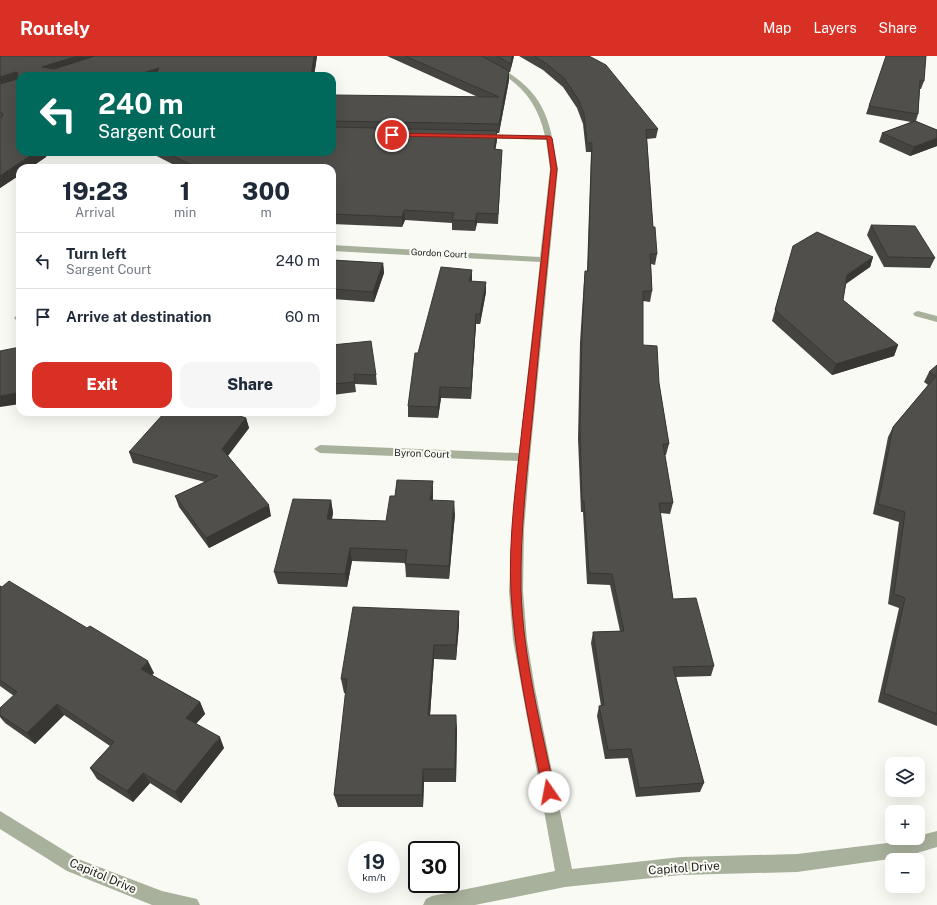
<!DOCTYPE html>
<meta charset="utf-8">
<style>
body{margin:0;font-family:"Public Sans",sans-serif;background:#f6f6f7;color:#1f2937;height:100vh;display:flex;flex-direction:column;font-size:15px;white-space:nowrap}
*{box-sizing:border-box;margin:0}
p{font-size:13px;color:#747a83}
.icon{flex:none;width:22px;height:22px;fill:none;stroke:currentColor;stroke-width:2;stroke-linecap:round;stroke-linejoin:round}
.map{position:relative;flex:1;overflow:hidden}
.drawer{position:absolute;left:16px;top:108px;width:320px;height:252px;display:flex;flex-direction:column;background:#fff;border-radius:12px;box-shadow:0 4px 16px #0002}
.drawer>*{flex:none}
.banner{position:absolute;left:16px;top:16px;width:320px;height:84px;border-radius:12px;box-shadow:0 4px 16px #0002;background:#00695c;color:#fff;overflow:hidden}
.fabs{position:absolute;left:885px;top:701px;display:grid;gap:8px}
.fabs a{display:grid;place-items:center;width:40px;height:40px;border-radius:8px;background:#fff;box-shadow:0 4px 16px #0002;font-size:20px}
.speed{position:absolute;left:348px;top:785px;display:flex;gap:8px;font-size:20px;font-weight:700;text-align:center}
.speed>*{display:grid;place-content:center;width:52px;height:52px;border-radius:50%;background:#fff;box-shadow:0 4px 16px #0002;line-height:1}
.speed small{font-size:10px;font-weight:400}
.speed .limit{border:2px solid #111;border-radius:6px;background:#fff;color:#111}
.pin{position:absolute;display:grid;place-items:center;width:34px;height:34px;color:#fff;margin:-17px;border:2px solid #fff;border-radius:50%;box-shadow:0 1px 4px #0007}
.me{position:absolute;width:44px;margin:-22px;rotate:348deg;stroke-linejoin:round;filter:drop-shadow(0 0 3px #0008)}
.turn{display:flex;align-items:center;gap:14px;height:84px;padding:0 16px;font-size:18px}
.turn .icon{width:52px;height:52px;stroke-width:2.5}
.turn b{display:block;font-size:28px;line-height:34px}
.eta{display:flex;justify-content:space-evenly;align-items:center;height:68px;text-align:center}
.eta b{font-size:24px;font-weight:800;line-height:28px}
.button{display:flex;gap:8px;margin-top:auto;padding:8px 16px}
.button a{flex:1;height:46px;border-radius:12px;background:#d93025;color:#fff;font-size:16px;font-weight:800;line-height:46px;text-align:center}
.button a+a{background:#f6f6f7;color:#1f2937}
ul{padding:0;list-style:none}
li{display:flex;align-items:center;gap:12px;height:56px;padding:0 16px;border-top:1px solid #e0e1e3}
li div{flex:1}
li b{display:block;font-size:15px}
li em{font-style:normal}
header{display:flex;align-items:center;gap:24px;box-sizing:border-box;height:56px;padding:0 20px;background:#d93025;color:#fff}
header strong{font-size:19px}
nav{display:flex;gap:22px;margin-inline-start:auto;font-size:14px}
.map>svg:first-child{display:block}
</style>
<header>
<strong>Routely</strong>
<nav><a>Map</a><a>Layers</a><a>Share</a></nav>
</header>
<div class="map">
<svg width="937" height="849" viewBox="0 0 937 849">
<rect width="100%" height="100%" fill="#fafaf5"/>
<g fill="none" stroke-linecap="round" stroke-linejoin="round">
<g fill="#a8b19c" fill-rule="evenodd">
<path d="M470,0C481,0 491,6 501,12C546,38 550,65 558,113L530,401L524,474L523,535L527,584L535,633L572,813L681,801L797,798L904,785L918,782V780L937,775V791L904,801L797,816L681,819L565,831L475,849H423L426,843L432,840L555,815L513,584L509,535L512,474L518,405L320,397L314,393L320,389L519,397L540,206L332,195V189L540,201L550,113L546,84L481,82L477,80L481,78L545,80C538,47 521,27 492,12C485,8 476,5 470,0Z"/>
<polygon points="918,255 937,260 937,266 915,260 913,258 915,256"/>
<polygon points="20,259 20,265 16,264 14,262 16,260"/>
<polygon points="0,755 78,803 162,835 197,843 200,849 152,849 67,815 0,773"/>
</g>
</g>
<g fill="#464440">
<polygon points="0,0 317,0 314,20 20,20 20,96 48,96 46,101 0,132 0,64 1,63 0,62"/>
<polygon points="387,0 514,0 510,16 509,16 509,24 499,77 497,77 497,84 495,93 502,94 498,168 477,167 475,175 452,174 452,167 405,164 402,171 332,168 332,112 180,112 149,96 332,96 332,44 478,41"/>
<polygon points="519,0 589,0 658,73 656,82 647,83 653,171 657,198 655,209 651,208 652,235 650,246 643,245 643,289 659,327 669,388 666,399 665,399 673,447 670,458 660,457 673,543 714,610 711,620 676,621 704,727 700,736 636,741 628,702 605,703 597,660 599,650 601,650 591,587 593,576 620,575 610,529 587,528 583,456 581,456 578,383 580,286 584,225 585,215 587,215 591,96 586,96 583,68 577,52 563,31 543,14"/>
<polygon points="886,0 924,25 921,33 920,33 918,58 916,65 937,74 937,90 910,100 879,86 882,77 911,66 866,58"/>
<polygon points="871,169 935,202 930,212 884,211 867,179"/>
<polygon points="793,190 873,201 870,211 846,228 843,244 898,289 894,300 832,319 772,265"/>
<polygon points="332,204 383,207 384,217 374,246 332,243"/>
<polygon points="472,224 471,225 486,236 480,268 476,268 471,343 441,342 438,362 408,361 408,350 418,297"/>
<polygon points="332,289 376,319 377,329 355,328 356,336 332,339"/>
<polygon points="937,309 937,670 878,646 899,552 888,548 899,466 873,458 888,381 893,371 928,329 924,326 929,316"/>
<polygon points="246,362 249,372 228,400 271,460 209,492 179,451 175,440 205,426 133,407 129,396"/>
<polygon points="433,438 433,444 455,458 449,523 406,521 405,507 352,505 347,531 278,528 274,516 331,444 333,457 332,463 386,465"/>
<polygon points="0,530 154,617 152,619 200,646 205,658 196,668 224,692 181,747 150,727 133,746 97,723 90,712 110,690 64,659 35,688 5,667 0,661 0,659 14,640 0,630"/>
<polygon points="459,555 459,569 456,604 434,603 430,659 457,672 456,726 424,726 423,751 338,751 334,739 346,637 344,637 341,623"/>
</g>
<g fill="#393734">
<polygon points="77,0 106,0 45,20 42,11"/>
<polygon points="314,0 317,0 314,20 311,20"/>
<polygon points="512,0 514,0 510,16"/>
<polygon points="159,12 161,20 133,20"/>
<polygon points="509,15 509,24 499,77 499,68"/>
<polygon points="16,16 20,25 0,31 0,21"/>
<polygon points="497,75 497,84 494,103 494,93"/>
<polygon points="937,82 937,90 910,100 914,91"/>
<polygon points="36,96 48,96 46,101 30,112 20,112 20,119 0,132 0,120"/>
<polygon points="404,154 405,164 402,171 402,161"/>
<polygon points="477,157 477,167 475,175 475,165"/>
<polygon points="873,201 870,211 843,229 847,219"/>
<polygon points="383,207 384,217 374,246 373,236"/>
<polygon points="472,214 472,224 469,235 469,225"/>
<polygon points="486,226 486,236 480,268 480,258"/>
<polygon points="476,258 476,268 471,343 471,332"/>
<polygon points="898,289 894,300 832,319 836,308"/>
<polygon points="440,331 441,342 438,362 438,351"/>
<polygon points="20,336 20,348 0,351 0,340"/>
<polygon points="246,362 249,372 225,403 222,393"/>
<polygon points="433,425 433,438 431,457 430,444"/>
<polygon points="331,444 333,457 329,476 327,463"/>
<polygon points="454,445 455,458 449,523 449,510"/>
<polygon points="269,449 271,460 209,492 206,482"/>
<polygon points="350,492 352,505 347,531 345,518"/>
<polygon points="459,555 459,569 456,604 456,589"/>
<polygon points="434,589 434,603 429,673 428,659"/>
<polygon points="148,605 154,617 147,624 141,613"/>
<polygon points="200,646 205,658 191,673 186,662"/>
<polygon points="57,648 64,659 35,688 27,677"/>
<polygon points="456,659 457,672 456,726 455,713"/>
<polygon points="220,681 224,692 181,747 175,736"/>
<polygon points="423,713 424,726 423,751 422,739"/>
<polygon points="143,717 150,727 133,746 127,735"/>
</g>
<g fill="#514f4b" stroke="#393734">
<polygon points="0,0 77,0 42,11 54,13 95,0 314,0 311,20 156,20 159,12 133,20 20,20 20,96 36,96 0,120 0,64 3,58 0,56 0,28 17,23 18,17 16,16 0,21"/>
<polygon points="405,0 482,0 509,15 499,68 332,65 332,44 334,39 499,41"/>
<polygon points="497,0 512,0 511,8"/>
<polygon points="534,0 589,0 606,9 658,73 646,74 653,171 655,171 657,198 650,198 652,235 643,235 643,289 657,290 659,327 669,388 663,388 673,447 659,447 673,543 696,542 714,610 673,611 704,727 639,732 631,693 608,694 599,650 604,649 593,576 624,575 612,518 589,517 584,445 582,445 580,372 582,275 585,215 588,215 592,87 587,87 584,58 578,43 564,22 544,6"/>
<polygon points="886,0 926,0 924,25 920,24 918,58 869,50"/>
<polygon points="915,65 937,74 937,82 914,91 882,77"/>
<polygon points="332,71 497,75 494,93 502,94 498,158 477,157 475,165 452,164 454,157 404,154 402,161 332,158 332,112 198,112 165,96 332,96"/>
<polygon points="871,169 915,170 935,202 888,201"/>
<polygon points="817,176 873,201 847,219 843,244 898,289 836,308 775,254 793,190"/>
<polygon points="332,204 383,207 373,236 332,233"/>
<polygon points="441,211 472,214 469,225 486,226 480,258 476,258 471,332 440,331 438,351 408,350 415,297 418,297"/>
<polygon points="371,285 376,319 354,318 355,326 332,328 332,289"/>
<polygon points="20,291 20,336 0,340 0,295"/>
<polygon points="937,309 937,658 884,637 905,542 894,538 905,456 878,448 893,371 936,320 929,316"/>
<polygon points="165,356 227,356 246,362 222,393 269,449 206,482 175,440 218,420 129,396"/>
<polygon points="397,424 433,425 430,444 454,445 449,510 405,508 407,494 350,492 345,518 274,516 293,443 331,444 327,463 386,465 390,440 395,440"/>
<polygon points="9,525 87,572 90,570 148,605 141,613 200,646 186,662 220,681 175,736 143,717 127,735 90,712 114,686 57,648 27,677 0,659 0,652 17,636 0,624 0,530 2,531"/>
<polygon points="353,551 459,555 456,589 434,589 428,659 456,659 455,713 423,713 422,739 334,739 347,623 341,623"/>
</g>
<path fill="#d93025" stroke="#8d1f18" d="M392,77L550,80L552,82L557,113C549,191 541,268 534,346C528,408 520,471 521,534C523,602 541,670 555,736L554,741L549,742L545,741L543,736C530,670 515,605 511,537C508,480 517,421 523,364C533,281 542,197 551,113L547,83L391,80Z"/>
<g text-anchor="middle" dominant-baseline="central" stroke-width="4" stroke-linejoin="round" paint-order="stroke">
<g font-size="9" fill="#1d1c1b" stroke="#fafaf5">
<text transform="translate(439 197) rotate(3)">Gordon Court</text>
</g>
<g font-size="10" fill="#1d1c1b" stroke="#fafaf5">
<text transform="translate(422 397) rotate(2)">Byron Court</text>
</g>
<g font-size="12" fill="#1d1c1b" stroke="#fafaf5">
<text transform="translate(684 812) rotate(-4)">Capitol Drive</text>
<text transform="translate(103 820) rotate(23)">Capitol Drive</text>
</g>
</g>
</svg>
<div class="fabs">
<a><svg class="icon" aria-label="layers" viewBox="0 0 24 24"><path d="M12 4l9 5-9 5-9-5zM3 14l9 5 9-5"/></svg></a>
<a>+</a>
<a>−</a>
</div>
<div class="speed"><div>19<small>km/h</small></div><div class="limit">30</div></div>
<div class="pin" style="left:392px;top:79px;background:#d93025"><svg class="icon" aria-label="arrive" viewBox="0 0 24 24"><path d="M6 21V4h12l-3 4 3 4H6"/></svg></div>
<svg class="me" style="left:549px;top:736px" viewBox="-20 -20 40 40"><circle r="19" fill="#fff"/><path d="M0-13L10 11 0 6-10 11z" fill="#d93025"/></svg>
<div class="banner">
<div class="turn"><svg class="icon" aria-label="left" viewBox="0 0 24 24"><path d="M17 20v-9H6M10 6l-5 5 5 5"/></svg><div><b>240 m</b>Sargent Court</div></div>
</div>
<section class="drawer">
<div class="eta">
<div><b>19:23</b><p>Arrival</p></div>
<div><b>1</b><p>min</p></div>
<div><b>300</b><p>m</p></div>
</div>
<ul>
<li><svg class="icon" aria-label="left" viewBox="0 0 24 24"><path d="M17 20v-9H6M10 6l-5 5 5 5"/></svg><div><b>Turn left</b><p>Sargent Court</p></div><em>240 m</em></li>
<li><svg class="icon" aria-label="arrive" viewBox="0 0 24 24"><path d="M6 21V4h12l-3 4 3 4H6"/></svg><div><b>Arrive at destination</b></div><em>60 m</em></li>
</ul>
<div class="button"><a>Exit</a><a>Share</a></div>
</section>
</div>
